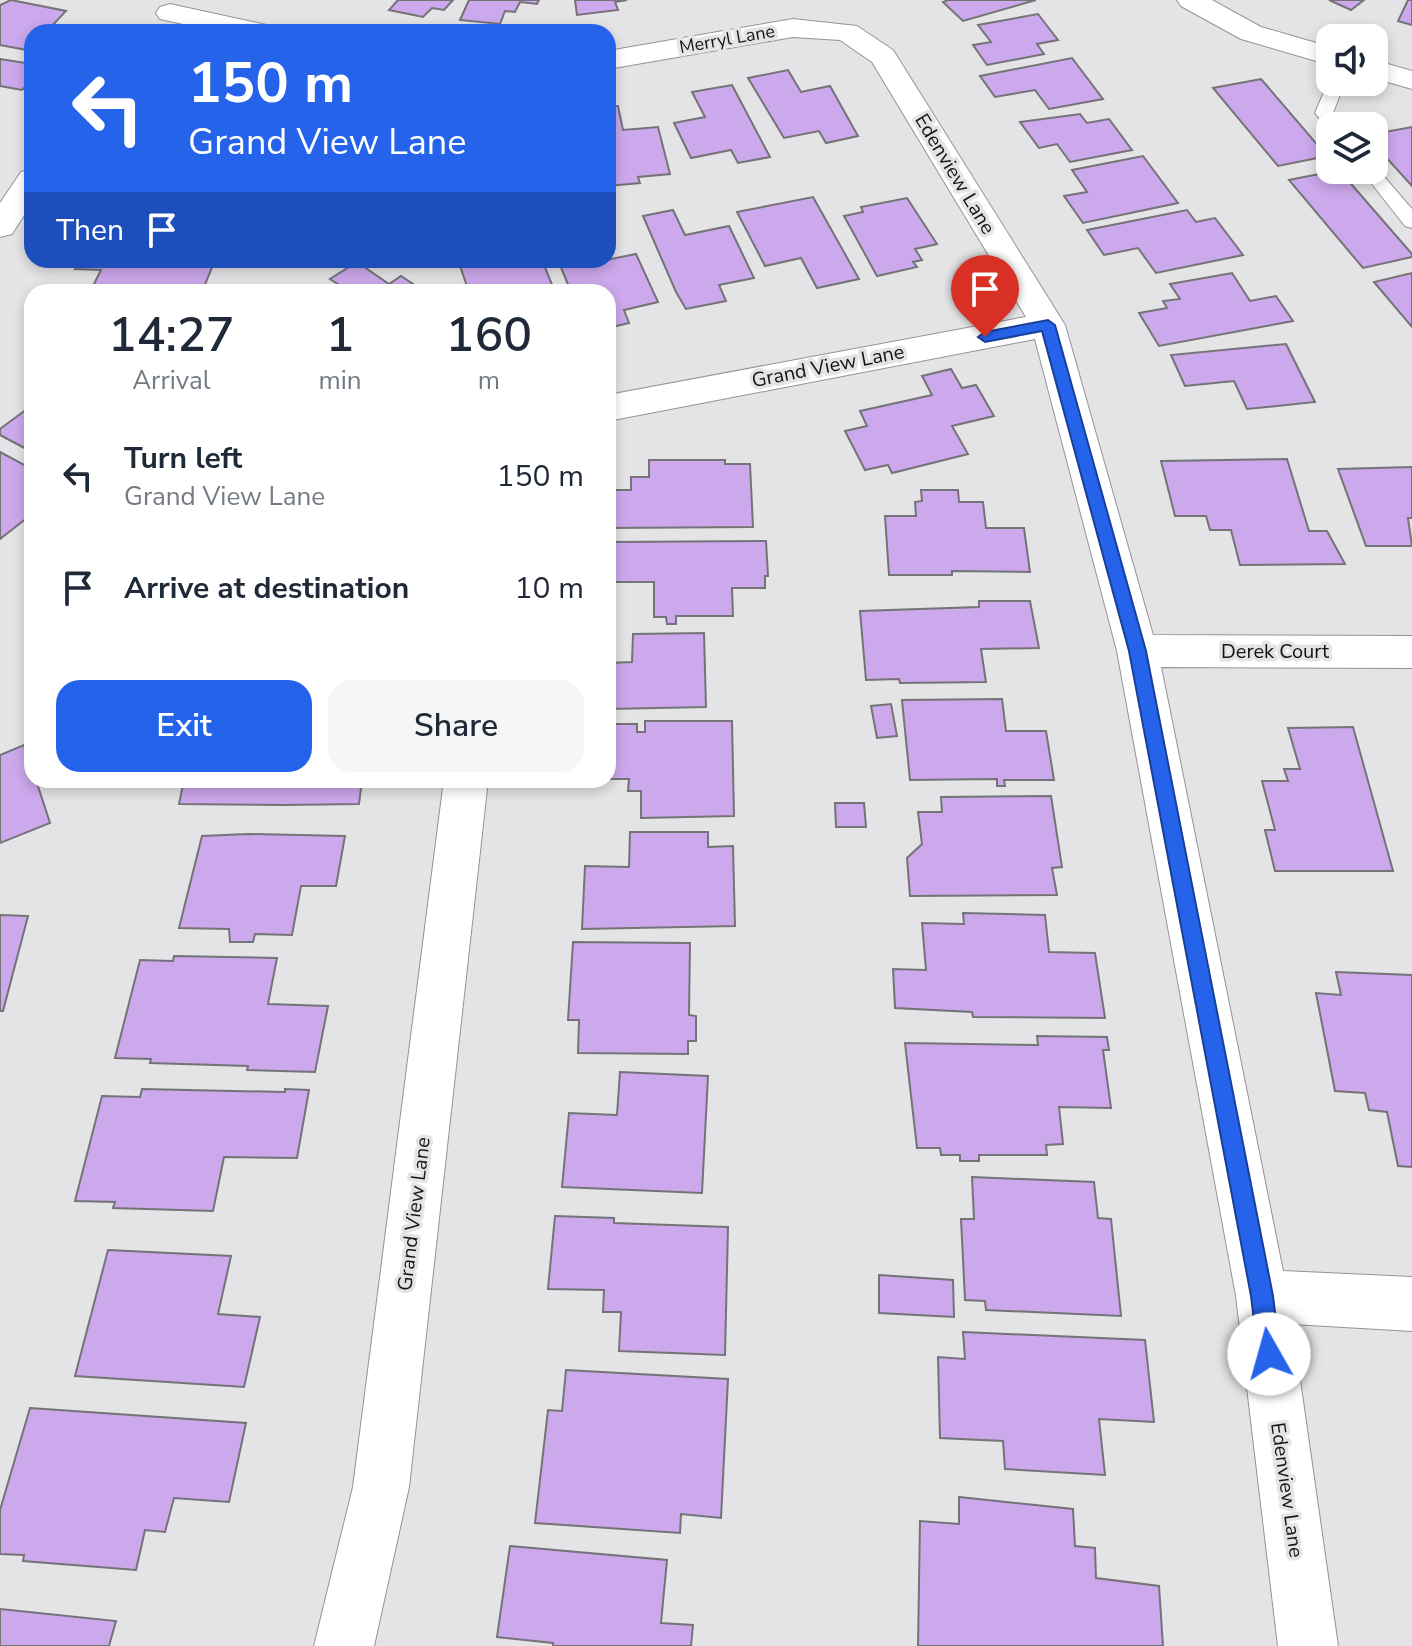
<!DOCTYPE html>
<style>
body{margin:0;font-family:"Nunito Sans",sans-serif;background:#f6f6f7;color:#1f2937;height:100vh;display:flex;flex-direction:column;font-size:30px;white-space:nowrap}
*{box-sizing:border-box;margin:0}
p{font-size:26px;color:#747a83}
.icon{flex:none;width:44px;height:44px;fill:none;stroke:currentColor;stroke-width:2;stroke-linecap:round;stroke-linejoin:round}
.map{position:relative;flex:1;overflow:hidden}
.details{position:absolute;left:24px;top:284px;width:592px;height:504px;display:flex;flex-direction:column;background:#fff;border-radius:24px;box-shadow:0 4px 12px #0003}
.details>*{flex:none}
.banner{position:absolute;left:24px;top:24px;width:592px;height:244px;border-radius:24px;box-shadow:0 4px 12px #0003;background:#2563eb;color:#fff;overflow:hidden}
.fabs{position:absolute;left:1316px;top:24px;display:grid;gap:16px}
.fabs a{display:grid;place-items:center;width:72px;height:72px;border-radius:16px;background:#fff;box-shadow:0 4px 12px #0003;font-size:40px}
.pin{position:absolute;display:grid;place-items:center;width:68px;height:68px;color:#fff;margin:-82px -34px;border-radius:50% 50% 50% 0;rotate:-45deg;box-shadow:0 0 8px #0007}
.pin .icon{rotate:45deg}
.me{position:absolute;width:88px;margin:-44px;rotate:353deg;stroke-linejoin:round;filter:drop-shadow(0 0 6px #0008)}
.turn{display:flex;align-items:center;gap:28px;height:168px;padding:0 32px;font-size:36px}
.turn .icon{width:104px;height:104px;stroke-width:2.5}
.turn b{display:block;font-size:56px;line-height:68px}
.then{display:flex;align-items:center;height:76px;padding:0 32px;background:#0003;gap:16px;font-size:30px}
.eta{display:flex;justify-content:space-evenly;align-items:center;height:136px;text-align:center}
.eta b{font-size:48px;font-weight:600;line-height:56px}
.button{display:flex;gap:16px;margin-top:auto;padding:16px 32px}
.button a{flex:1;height:92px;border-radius:24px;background:#2563eb;color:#fff;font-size:32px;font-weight:600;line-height:92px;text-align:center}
.button a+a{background:#f6f6f7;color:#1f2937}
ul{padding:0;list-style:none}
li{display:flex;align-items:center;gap:24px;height:112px;padding:0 32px}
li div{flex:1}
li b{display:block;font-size:30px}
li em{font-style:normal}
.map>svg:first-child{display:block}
</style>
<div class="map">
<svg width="1412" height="1646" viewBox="0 0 1412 1646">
<rect width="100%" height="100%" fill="#e4e4e7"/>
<g fill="#cca8ec" stroke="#747375" stroke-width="2">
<polygon points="11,0 66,11 49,29 67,32 32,32 32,51 0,45 0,5"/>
<polygon points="398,0 453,0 444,10 432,8 423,17 389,10"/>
<polygon points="469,0 539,0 537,4 520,2 515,12 505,11 500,24 460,20"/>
<polygon points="575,0 627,0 615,2 618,10 577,15"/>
<polygon points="948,0 1036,0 963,21 943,2"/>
<polygon points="1329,0 1364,0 1351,10"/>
<polygon points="1408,0 1412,0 1412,25 1398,21"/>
<polygon points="1038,14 1058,40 1037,44 1044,54 987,65 973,45 991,42 978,25"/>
<polygon points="1072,58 1103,99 1049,109 1035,90 995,97 980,76"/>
<polygon points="0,59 32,64 32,80 22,90 0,86"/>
<polygon points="788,70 801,92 830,86 858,136 826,143 819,131 784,138 748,78"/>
<polygon points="1261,79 1327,156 1278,166 1213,88"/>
<polygon points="732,85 770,157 738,163 731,150 691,158 674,123 705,117 692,92"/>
<polygon points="618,106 623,130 658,127 670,174 638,177 640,183 608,186 608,107"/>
<polygon points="1080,114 1087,123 1109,119 1132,150 1070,162 1057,144 1039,148 1020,122"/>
<polygon points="1412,127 1412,186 1374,144 1374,134"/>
<polygon points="1143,156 1178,203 1083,223 1064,196 1087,192 1072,170"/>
<polygon points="1339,170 1412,254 1412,257 1363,268 1289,180"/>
<polygon points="813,197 859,279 817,288 801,258 765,266 737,212"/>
<polygon points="907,198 937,244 915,249 922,260 913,262 917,267 877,276 844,216 863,212 861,207"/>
<polygon points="673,210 685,235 729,226 754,278 719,285 726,301 686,309 676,292 643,216"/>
<polygon points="1187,210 1196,222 1215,218 1243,255 1156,273 1138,248 1104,255 1087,230"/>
<polygon points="636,254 658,302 624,310 629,323 608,328 608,292 571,292 558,260 596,262"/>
<polygon points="79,260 184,260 183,263 213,265 204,287 173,286 170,292 90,292 101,270 75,269"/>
<polygon points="458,260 542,260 555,292 469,292"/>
<polygon points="357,262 389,284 401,276 425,292 335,292 342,287 330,279"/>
<polygon points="1232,273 1250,301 1276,296 1293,321 1159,346 1139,313 1167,308 1163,301 1180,299 1170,284"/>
<polygon points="1412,273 1412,327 1374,282"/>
<polygon points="1286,344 1315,402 1247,409 1234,381 1185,386 1171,355"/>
<polygon points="951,369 962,388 976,385 994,416 952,426 968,454 892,473 888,465 865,470 845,431 867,426 860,411 932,395 922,376"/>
<polygon points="31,406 32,407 32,452 0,435 0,429"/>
<polygon points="0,452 32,469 32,514 0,539"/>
<polygon points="1287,459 1309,531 1327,531 1345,564 1240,565 1231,530 1210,530 1206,516 1175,516 1161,461"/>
<polygon points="649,460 725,460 725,464 750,464 753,527 608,528 608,490 631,490 631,477 649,477"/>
<polygon points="1412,467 1412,518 1408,518 1412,546 1366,546 1338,469"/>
<polygon points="921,490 958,490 959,502 983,502 986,528 1024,528 1030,572 952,571 952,575 889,575 885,516 916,516 915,502 922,501"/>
<polygon points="766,541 768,576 765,576 765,588 732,588 733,616 676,616 676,624 667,624 666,617 654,617 654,582 608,582 608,542"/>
<polygon points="979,601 1030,601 1039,648 981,649 986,682 900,683 899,679 866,680 860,611 979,607"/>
<polygon points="704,633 706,707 608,709 608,663 632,662 633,634"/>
<polygon points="1002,699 1006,731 1046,731 1054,780 1004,780 1005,786 997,786 997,779 910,780 902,700"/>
<polygon points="891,704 897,736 877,738 871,706"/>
<polygon points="645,721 732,721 734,816 641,818 641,791 628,791 629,779 608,779 608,724 637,724 637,732 645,732"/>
<polygon points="1353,727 1393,871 1275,871 1265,830 1275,830 1262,781 1288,781 1284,769 1300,769 1288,728"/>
<polygon points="24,745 32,768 32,780 36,780 50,823 0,843 0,755"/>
<polygon points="184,780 362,780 359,804 284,805 179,804"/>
<polygon points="1051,796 1062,867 1052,868 1057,895 910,896 907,858 922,844 918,812 942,812 941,797"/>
<polygon points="835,803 864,803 866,827 836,827"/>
<polygon points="630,832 708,832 708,847 733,846 735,926 582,929 585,866 629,867"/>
<polygon points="248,834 345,836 336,886 301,886 292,935 255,934 253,942 230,942 229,929 179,928 202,836"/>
<polygon points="963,913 1045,915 1049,952 1095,953 1105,1018 973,1017 972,1012 895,1008 893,969 926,970 922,923 964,924"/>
<polygon points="0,915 28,916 3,1011 0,1011"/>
<polygon points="573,942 690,943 689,1015 696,1016 696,1041 688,1041 688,1054 578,1053 579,1020 568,1020"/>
<polygon points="174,956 277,958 268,1004 328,1006 315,1072 247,1070 248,1066 150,1063 151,1059 115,1058 140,960 173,961"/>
<polygon points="1336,972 1412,975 1412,1167 1398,1166 1387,1112 1369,1110 1365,1093 1335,1091 1316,993 1341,995"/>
<polygon points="1037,1036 1107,1037 1109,1050 1103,1050 1111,1108 1059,1107 1063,1144 1046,1145 1047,1155 979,1155 979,1161 960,1161 960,1155 941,1155 940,1148 917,1148 905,1043 1038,1045"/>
<polygon points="620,1072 708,1076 702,1193 562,1187 569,1113 617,1115"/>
<polygon points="142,1089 285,1092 285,1089 309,1090 297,1158 224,1157 213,1211 113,1208 115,1202 75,1201 102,1096 140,1097"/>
<polygon points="972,1177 1094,1182 1098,1218 1111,1219 1121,1316 986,1310 985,1301 965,1300 961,1219 974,1219"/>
<polygon points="555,1216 614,1218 614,1223 728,1227 725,1355 619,1351 621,1312 603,1312 604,1290 548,1289"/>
<polygon points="108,1250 231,1256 218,1314 260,1317 244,1387 75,1376"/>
<polygon points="879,1275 953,1280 954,1317 879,1313"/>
<polygon points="963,1332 1145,1340 1154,1422 1099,1419 1105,1475 1005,1469 1003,1441 940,1438 938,1357 965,1359"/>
<polygon points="566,1370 728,1379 721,1518 681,1514 680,1533 535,1523 548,1410 562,1411"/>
<polygon points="30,1408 246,1423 229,1502 174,1498 165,1532 145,1530 136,1570 23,1561 24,1555 0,1554 0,1510"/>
<polygon points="959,1497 1073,1509 1075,1546 1095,1548 1096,1578 1159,1586 1163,1646 918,1646 920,1521 959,1524"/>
<polygon points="510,1546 667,1560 661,1623 693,1625 691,1646 553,1646 553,1643 497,1637"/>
<polygon points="0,1609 116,1621 109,1646 0,1646"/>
</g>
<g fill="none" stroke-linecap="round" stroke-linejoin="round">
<g stroke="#939496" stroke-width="2">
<g id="service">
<polygon points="1330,78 1330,82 1345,82 1333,113 1343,126 1330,126 1330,130 1315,113"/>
<polygon points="1374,165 1412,209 1412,228 1405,226 1361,170 1374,170"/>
</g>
</g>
<g stroke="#939496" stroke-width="2">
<g id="minor">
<polygon points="170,4 271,26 275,32 220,32 160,19 156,13 160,7"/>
<polygon points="793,19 857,26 893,50 1065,325 1153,635 1412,636 1412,668 1161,667 1283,1271 1412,1277 1412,1331 1292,1324 1338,1646 1278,1646 1236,1296 1117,651 1035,339 608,421 608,395 1026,317 872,62 840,40 793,37 608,69 608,51"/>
<polygon points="32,169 32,203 12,234 0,237 0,203 21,172"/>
<polygon points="444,780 488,780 409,1487 374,1646 314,1646 353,1487"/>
</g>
</g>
<g stroke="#939496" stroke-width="2">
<g id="tertiary">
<polygon points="1177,0 1212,0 1261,27 1330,47 1330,65 1241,39 1181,6"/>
<polygon points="1374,60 1412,71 1412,89 1374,78"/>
</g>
</g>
<use href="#service" fill="#fff" fill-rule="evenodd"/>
<use href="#minor" fill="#fff" fill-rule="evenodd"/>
<use href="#tertiary" fill="#fff" fill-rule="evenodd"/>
</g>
<polygon fill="#2563eb" stroke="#184099" stroke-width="2" points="1048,320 1055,325 1146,651 1273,1296 1280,1354 1277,1362 1269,1365 1261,1362 1258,1354 1251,1296 1129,651 1042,331 985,342 978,337 985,332"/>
<g text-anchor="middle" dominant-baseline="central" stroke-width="7" stroke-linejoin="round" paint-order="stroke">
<g font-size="18" fill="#151516" stroke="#e4e4e7">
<text transform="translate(727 39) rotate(-10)">Merryl Lane</text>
</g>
<g font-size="20" fill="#151516" stroke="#e4e4e7">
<text transform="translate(955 174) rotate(59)">Edenview Lane</text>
<text transform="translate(828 366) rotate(-11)">Grand View Lane</text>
<text x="1275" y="651">Derek Court</text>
<text transform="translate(414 1214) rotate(-83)">Grand View Lane</text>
<text transform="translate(1287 1490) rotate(82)">Edenview Lane</text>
</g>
</g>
</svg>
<div class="fabs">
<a><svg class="icon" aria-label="sound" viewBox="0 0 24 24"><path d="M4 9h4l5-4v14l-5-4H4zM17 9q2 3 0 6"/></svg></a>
<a><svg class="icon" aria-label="layers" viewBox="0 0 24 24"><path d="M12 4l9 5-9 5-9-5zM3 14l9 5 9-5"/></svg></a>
</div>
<div class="pin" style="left:985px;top:337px;background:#d93025"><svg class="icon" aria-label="arrive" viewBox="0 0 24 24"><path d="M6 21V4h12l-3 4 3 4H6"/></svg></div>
<svg class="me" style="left:1269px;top:1354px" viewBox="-20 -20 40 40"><circle r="19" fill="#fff"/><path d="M0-13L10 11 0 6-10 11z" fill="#2563eb"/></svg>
<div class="banner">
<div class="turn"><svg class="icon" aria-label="left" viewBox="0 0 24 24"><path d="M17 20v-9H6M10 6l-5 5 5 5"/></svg><div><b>150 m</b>Grand View Lane</div></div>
<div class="then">Then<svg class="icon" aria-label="arrive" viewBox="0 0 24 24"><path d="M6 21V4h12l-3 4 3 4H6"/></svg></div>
</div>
<section class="details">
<div class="eta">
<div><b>14:27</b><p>Arrival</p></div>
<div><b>1</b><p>min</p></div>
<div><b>160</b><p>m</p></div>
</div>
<ul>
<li><svg class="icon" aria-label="left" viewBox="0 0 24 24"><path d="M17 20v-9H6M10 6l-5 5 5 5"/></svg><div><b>Turn left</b><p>Grand View Lane</p></div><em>150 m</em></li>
<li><svg class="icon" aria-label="arrive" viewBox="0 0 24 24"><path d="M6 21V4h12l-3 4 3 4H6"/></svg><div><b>Arrive at destination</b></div><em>10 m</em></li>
</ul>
<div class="button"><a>Exit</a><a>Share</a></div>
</section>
</div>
